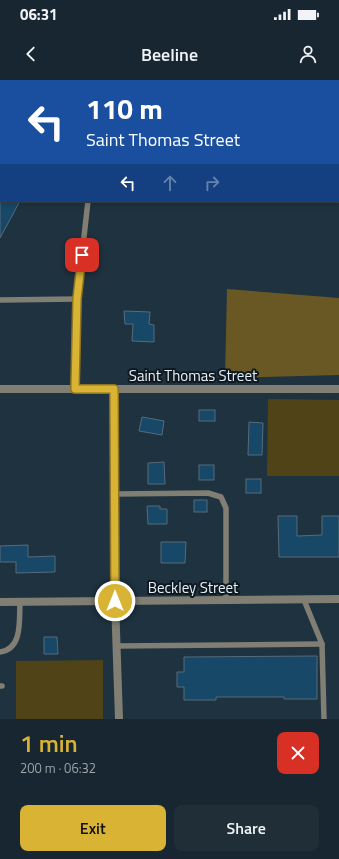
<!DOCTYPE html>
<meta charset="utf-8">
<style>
body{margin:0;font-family:"Titillium Web",sans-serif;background:#202e38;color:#f1f3f6;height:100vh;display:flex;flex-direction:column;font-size:15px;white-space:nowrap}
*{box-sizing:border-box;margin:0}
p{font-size:13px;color:#9ea5ab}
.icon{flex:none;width:22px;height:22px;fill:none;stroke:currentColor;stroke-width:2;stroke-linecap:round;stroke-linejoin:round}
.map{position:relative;height:639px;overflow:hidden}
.panel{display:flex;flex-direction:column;background:#172630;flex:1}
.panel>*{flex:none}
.guide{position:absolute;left:0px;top:0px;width:339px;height:122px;box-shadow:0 2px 6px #0003,0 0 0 1px #36434c;background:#1a4fa0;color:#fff;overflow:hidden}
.pin{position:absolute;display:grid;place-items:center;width:34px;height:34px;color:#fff;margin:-17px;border-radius:8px;box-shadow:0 2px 6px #0006}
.me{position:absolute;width:44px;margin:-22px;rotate:0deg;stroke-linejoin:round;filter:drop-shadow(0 0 3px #0008)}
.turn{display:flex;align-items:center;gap:14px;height:84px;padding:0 20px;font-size:18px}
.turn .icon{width:52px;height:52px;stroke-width:2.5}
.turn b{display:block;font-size:28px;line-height:34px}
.lanes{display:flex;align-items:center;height:38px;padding:0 20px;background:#0003;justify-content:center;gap:20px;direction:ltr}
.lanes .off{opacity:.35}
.round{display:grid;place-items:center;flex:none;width:42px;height:42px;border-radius:8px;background:#202e38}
.summary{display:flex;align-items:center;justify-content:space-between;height:68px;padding:0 20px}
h1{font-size:24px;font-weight:600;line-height:30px;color:#d9b334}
.primary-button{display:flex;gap:8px;margin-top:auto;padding:8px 20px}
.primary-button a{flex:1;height:46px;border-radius:8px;background:#d9b334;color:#111;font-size:16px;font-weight:600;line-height:46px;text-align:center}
.primary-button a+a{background:#202e38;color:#f1f3f6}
.status{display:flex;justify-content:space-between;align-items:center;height:28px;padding:0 20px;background:#172630;direction:ltr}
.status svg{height:11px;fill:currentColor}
header{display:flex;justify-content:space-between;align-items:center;height:52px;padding:0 20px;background:#172630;font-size:18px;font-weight:600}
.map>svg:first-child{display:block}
</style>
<div class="status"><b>06:31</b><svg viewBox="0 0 49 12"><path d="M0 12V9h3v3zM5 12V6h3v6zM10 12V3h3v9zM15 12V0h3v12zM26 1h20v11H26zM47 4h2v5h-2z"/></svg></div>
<header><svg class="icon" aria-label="back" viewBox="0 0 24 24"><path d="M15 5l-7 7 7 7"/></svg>Beeline<svg class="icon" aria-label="person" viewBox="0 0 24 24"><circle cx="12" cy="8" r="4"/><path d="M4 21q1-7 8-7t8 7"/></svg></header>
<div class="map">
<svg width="339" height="639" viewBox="0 0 339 639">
<rect width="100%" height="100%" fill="#1f3240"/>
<g fill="#504317">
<polygon points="268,319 339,320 339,396 267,396"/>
<polygon points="103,580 103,639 16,639 16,581"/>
</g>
<polygon fill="#695824" points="227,209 339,218 339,295 225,298"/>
<g fill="#184867" stroke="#566b7b">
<polygon points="0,121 20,121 0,158"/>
<polygon points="124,231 150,232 149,244 154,245 154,262 132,261 133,244 125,244"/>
<rect x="199" y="330" width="16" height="11"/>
<polygon points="142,337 164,341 162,355 139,351"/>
<polygon points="249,342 263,343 262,375 248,375"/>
<polygon points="164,382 165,404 148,404 148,383"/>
<rect x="199" y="385" width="15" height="15"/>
<rect x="246" y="399" width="15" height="14"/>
<rect x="194" y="420" width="13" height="12"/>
<polygon points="147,426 160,426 160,429 167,429 167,444 148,444"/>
<polygon points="278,436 297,436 297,456 322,455 322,436 339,436 339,477 279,477"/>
<polygon points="161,462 186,462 185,483 161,483"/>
<polygon points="28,465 28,477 55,476 55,492 16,493 16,482 0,482 0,466"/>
<polygon points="44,557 57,557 58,574 44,574"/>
<polygon points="317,576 317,619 284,619 284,617 216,617 216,620 184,620 184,607 177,607 177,592 184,592 184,577"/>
</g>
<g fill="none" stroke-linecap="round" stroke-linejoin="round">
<g stroke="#817e73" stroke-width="5.5">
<polyline points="109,1 109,0"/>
<polyline points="217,1 219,0"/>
<polyline points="0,220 77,219"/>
<polyline points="75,309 77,219 88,121"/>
<polyline points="116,414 208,413 221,417 226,428 226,520"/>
<polyline points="304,520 322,564 324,639"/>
<polyline points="116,566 322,564"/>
<path d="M0,572C23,569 19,540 20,522"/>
<polyline points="0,606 2,606"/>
</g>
<g stroke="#817e73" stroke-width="8">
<polyline points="0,309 339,309"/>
<polyline points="114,309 115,521 119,639"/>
<polyline points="0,522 339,519"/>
</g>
</g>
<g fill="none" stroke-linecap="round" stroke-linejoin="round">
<g stroke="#8d7422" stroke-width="10">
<polyline id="route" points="82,175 77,219 75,309 114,309 115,521"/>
</g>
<use href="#route" stroke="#d9b334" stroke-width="7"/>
</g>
<g text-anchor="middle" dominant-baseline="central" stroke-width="4" stroke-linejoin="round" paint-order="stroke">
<g font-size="15" fill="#e3eff9" stroke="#10191f">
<text x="193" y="295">Saint Thomas Street</text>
<text x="193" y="507">Beckley Street</text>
</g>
</g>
</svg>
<div class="pin" style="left:82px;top:175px;background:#d93025"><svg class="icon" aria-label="arrive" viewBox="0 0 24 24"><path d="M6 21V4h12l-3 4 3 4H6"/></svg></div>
<svg class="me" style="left:115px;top:521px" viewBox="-20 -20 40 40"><circle r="17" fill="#d9b334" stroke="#fff" stroke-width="3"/><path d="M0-11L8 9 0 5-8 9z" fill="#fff"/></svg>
<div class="guide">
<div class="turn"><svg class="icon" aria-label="left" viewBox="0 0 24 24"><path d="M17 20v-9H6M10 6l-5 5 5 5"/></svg><div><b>110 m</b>Saint Thomas Street</div></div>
<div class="lanes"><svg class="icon" aria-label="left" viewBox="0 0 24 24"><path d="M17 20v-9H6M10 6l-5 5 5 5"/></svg><svg class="icon off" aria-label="ahead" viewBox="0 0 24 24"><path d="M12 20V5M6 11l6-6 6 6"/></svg><svg class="icon off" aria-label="right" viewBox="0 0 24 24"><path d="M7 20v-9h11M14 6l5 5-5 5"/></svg></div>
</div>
</div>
<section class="panel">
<div class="summary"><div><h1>1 min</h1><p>200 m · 06:32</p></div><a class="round" style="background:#d93025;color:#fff"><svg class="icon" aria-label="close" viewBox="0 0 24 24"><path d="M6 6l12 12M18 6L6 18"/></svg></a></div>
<div class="primary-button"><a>Exit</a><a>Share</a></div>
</section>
